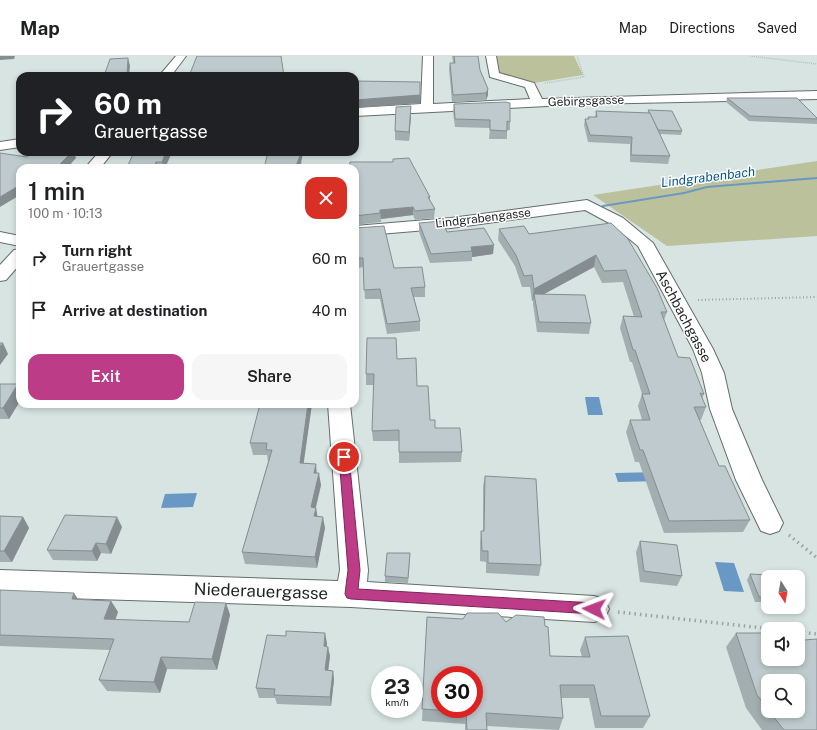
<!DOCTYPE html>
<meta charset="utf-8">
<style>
body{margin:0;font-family:"Public Sans",sans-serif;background:#f6f6f6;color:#202124;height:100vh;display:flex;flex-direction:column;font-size:15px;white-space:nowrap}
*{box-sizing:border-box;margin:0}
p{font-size:13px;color:#757577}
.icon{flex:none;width:22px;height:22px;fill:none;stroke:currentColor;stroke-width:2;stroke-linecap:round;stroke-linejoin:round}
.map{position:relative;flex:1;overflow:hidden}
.side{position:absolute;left:16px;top:108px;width:343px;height:244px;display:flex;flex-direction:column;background:#fff;border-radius:12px;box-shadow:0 2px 6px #0003}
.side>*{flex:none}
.guide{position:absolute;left:16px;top:16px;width:343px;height:84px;border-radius:12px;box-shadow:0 2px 6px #0003;background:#202124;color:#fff;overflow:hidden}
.needle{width:26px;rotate:169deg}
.fabs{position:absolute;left:761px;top:514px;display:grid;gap:8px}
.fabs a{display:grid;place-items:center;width:44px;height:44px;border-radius:8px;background:#fff;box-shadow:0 2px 6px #0003;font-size:20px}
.speed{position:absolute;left:371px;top:610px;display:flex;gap:8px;font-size:20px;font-weight:700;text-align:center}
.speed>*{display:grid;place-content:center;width:52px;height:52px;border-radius:50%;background:#fff;box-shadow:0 2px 6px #0003;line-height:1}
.speed small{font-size:10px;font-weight:400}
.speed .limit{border:6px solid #d22;background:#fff;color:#111}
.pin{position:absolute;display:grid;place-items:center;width:34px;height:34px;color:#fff;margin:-17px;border:2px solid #fff;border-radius:50%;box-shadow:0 1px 4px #0007}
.me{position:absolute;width:44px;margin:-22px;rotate:273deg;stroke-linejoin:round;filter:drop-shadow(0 0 3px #0008)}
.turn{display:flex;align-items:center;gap:14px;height:84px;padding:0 12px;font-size:18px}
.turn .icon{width:52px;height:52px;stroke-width:2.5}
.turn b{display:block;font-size:28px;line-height:34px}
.round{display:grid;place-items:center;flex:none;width:42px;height:42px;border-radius:12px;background:#f6f6f6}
.summary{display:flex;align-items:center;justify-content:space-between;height:68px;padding:0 12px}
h1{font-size:24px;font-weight:600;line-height:30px}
.cta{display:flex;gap:8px;margin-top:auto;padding:8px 12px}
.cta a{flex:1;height:46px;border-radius:12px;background:#bc3c88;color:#fff;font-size:16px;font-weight:600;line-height:46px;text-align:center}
.cta a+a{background:#f6f6f6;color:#202124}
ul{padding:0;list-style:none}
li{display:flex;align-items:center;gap:12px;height:52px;padding:0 12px}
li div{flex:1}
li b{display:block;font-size:15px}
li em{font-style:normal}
header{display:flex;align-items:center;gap:24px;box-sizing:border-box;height:56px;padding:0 20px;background:#fff;border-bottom:1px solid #e0e0e0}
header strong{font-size:19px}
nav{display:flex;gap:22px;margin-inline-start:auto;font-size:14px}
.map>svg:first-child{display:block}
</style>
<header>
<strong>Map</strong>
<nav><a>Map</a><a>Directions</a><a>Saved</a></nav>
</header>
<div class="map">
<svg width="817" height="674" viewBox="0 0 817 674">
<rect width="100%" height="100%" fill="#d7e4e1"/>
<g fill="#bbc19b">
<polygon points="496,0 574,0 583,19 534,27 498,18"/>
<polygon points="817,105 817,180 667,190 593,139"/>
</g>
<g fill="#6998c4">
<polygon points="585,341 599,341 603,359 588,359"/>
<polygon points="660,416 663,425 618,426 615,417"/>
<polygon points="197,437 193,451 161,452 165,438"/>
<polygon points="715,506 734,507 744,536 724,535"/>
</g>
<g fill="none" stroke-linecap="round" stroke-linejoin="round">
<polygon fill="#6998c4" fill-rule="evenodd" points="817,121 817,123 707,132 684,138 603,151 601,150 603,149 684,136 707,130"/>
<g stroke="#636e6b" stroke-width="2">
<g id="minor">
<polygon points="176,0 186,0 171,20 159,20"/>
<polygon points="423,0 433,0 433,48 530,43 525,31 490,21 486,0 496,0 499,17 534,27 542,43 817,35 817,43 586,48 355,60 355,52 421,48"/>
<polygon points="20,83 20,91 0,94 0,86"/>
<polygon points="99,96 113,96 100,112 85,112"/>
<polygon points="587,144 623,162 653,187 713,293 724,317 732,353 762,424 783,467 779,475 770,478 761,475 736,424 710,353 702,317 693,293 638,190 611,168 585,154 451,172 355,180 355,170 451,162"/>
<polygon points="0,176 20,180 20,190 0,186"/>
<polygon points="20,193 20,208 6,224 0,225 0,209 14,194"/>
<polygon points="328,348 350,348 368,514 367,526 594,540 604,543 609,553 604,563 594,566 351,551 0,540 0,514 338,525 340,514"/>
</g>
</g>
<g stroke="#98a2a0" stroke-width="1.5" stroke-dasharray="0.5 1.5" stroke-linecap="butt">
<polyline points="750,0 817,8"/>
<polyline points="545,27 584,21 577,0"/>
</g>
<polyline stroke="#98a2a0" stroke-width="2" stroke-dasharray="1 2.5" stroke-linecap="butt" points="698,244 817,241"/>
<g stroke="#98a2a0" stroke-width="3.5" stroke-dasharray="1.5 4" stroke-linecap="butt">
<polyline points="789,479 817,502"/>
<polyline points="618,556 772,573"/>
<polyline points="798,576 817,578"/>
</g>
<use href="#minor" fill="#fff" fill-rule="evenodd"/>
</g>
<g fill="#a3aeb0" fill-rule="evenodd">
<polygon points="452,0 478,0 480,14 488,33 488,39 486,44 452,46 449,13 450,7 453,7"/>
<polygon points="727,42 817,62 817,68 749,65 726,46"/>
<polygon points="454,48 510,66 510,74 507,74 507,83 489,83 490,72 455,71 453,56"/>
<polygon points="411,50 411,59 409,85 395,84 395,75"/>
<polygon points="648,54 682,75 681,79 660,78 670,100 668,108 630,106 630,88 588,86 584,69 585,63 588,63 588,61 595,61 596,55 648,57"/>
<polygon points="134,96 172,96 165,112 129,112 128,109"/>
<polygon points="355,112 430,141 430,145 435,153 434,162 415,164 413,159 381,163 381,166 355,169"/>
<polygon points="419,167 447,176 493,198 472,201 472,205 430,207 419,176"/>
<polygon points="611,167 667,256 664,264 678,301 704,338 702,343 706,351 701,364 699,364 719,410 750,464 743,476 664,477 639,406 635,406 626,376 630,364 642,364 638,350 642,338 632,306 630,306 620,272 623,260 634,261 623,226 602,227 594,211 544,238 591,267 589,278 537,276 533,248 533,244 532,245 530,231 522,231 515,210 498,184 499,173 529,178"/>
<polygon points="355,172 394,212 425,231 425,241 414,241 420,265 420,275 387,278 380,243 365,243 363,211 359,212 356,199 355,199"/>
<polygon points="397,303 417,330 430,364 435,372 462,396 461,406 399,407 399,385 373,385 372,375 374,329 366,329 366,318"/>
<polygon points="0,328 20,332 20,345 9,363 0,363"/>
<polygon points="260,348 312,348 303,408 317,417 321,429 316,452 317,460 325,472 317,512 245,508 242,496 268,406 267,399 253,399 250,387"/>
<polygon points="485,420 541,509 539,520 486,517 486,506 480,505 480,486 481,475 483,475 483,430"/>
<polygon points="0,460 23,461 29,472 12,506 0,506"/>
<polygon points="122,471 111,498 101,497 97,505 53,504 47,494"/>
<polygon points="640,485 682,520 677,530 640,526 636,496"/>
<polygon points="410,503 408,527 385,526 385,520"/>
<polygon points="750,518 768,521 768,546 755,546 747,524"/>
<polygon points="0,534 78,543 111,545 118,556 115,564 189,566 226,547 230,559 217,614 167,613 160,637 107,635 99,624 110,594 0,590"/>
<polygon points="427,561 545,570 550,600 582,601 580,594 585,581 650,660 643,672 595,672 589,642 561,642 563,662 559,674 487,670 487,674 465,674 465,668 422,665"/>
<path d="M736,577L804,584L817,674H762L746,652L726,591ZM768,625L798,655H768Z"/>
<polygon points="327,587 327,590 330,600 328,614 333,615 334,624 331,650 277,648 275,642 259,642 256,632"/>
</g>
<g fill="#858d90">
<polygon points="0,0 15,0 14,3 0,4"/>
<polygon points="128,2 130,10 129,20 127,20"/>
<polygon points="420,26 420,47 355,52 355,44"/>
<polygon points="488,33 488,39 486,44 486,37"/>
<polygon points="411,50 411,59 409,85 409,76"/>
<polygon points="72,96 74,96 76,102 67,112 56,112"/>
<polygon points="166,96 172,96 165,112 163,112 162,106"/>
<polygon points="301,96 303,96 301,108 300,112 295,112"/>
<polygon points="156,106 158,112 156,112 155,109"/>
<polygon points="20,129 20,139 0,151 0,141"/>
<polygon points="413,151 413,159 381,163 380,154"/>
<polygon points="494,189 493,198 472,201 472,195 471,191"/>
<polygon points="596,199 594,211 535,243 534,238 533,244 532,245 534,233"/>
<polygon points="3,287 8,298 0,309 0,291"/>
<polygon points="18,328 20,332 20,345 9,363 3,352"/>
<polygon points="308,348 312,348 302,419 300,407"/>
<polygon points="316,408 317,420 314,417"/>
<polygon points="319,417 321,429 313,462 311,451"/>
<polygon points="316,452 318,463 314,460"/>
<polygon points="23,461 29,472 12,506 4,495"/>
<polygon points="117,461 122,471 111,498 106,488"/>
<polygon points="323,461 325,472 317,512 315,501"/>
<polygon points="96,487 101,497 97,505 92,495"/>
<polygon points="74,537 82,549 72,543"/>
<polygon points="111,545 118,556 111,575 104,563"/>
<polygon points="226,547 230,559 217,614 212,603"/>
<polygon points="325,577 327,587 325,600 324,590"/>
<polygon points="328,591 330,600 327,624 325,614"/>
<polygon points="161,601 167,613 160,637 154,626"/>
<polygon points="333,615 334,624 331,650 330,641"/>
</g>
<g fill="#becacd" stroke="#858d90" fill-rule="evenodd">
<polygon points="197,0 281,0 284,20 189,20"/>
<polygon points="454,0 478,0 480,14 488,33 486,37 453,39 450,7 455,7"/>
<polygon points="128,2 127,20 104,20 110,3"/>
<rect x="319" y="18" width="34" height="2"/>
<polygon points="355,25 420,26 420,39 355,44"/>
<polygon points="727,42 797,42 817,62 817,63 750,60"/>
<polygon points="506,46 510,47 510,66 507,65 507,75 490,74 490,64 455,63 454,48"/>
<polygon points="411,50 409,76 395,75 396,51"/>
<polygon points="648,54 672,55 682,75 658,74"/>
<polygon points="596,55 650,57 670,100 631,99 632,81 590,79 585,63 589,63 588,61 597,61"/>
<polygon points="33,96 72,96 56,112 20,112 20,129 0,141 0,97 27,101"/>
<polygon points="134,96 166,96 162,106 156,106 155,109 128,109"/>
<polygon points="268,96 301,96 300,100 295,112 264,112"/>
<polygon points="409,102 430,141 428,141 435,153 415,155 413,151 380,154 380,157 355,160 355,112 349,112 350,106 393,106 393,103"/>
<polygon points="442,165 447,176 484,172 494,189 471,191 472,195 431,198 419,167"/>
<polygon points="611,167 628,183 657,232 667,256 661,256 678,301 690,302 704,338 700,337 706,351 694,351 719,410 725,410 750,464 669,465 643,394 640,394 630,364 650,364 642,338 650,338 635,294 633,294 623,260 642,261 626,214 604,215 596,199 534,233 532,219 524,220 516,199 499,173 524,170 529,178"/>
<polygon points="384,170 394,212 422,211 425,231 411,232 420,265 387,268 380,233 364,234 363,202 358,202 356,189 355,189 355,172"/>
<polygon points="534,238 585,239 591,267 539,266"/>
<polygon points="367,282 396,282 397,303 416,302 417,330 428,330 430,364 435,364 435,372 460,372 462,396 399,396 399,374 372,375 374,318 366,318"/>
<polygon points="0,287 3,287 0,291"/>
<polygon points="0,328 18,328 3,352 0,352"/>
<polygon points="260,348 308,348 300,407 316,408 314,417 319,417 311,451 316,452 314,460 323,461 315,501 242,496 272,394 266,394 267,387 250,387"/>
<polygon points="485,420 536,423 541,509 488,507 488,495 482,495 481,475 484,475"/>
<polygon points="65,459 117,461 106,488 96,487 92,495 47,494"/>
<polygon points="0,460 23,461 4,495 0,495"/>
<polygon points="640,485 677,489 682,520 644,515"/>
<polygon points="387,497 410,497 408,522 385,520"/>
<polygon points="750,518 770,519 771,521 768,521 768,541 759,541"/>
<polygon points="0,534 74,537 72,543 111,545 104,563 189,566 195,546 226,547 212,603 161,601 154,626 99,624 114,583 0,579"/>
<path d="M467,557H498L506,566L516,559L544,561L545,570L548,571L550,600L590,601L585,581L628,580L650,660H601L594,629H560L563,662L486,657L487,674H467L466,656L422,653L427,561L463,563ZM440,619H474V653H440Z"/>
<polygon points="286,575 325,577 324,590 328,591 325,614 333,615 330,641 274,639 275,633 256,632 267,579 286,580"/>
<polygon points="736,577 768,577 768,603 798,603 798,581 804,584 817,583 817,674 784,674 769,655 798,655 798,625 768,625 768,653 757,639"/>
</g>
<polygon fill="#bc3c88" stroke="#7a2758" points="344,397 348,398 349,401 360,514 358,533 594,547 598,549 600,553 598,557 594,558 351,543 347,542 345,538 348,514 339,401 340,398"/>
<g text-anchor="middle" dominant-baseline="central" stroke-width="3" stroke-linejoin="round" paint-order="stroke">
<g font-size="12" fill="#1e2322" stroke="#fff">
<text transform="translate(586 45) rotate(-2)">Gebirgsgasse</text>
<text transform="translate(483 162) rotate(-7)">Lindgrabengasse</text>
</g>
<g font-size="13" font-style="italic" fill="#09568e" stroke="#fff">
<text transform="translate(708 121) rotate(-7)">Lindgrabenbach</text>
</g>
<g font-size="14" fill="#1e2322" stroke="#fff">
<text transform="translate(684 260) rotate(62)">Aschbachgasse</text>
</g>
<g font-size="17" fill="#1e2322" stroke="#fff">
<text transform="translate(261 535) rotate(2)">Niederauergasse</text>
</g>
</g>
</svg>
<div class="fabs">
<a><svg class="needle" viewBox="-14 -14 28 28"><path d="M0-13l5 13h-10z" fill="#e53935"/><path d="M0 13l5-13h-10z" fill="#757577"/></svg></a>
<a><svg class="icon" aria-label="sound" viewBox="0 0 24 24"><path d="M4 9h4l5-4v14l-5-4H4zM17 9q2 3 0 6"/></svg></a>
<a><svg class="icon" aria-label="search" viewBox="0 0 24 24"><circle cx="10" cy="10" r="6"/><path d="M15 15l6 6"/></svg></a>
</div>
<div class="speed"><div>23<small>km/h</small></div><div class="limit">30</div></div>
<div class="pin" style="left:344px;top:401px;background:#d93025"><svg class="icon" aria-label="arrive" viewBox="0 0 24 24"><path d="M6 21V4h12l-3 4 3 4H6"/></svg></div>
<svg class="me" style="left:594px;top:553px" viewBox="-20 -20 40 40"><path d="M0-17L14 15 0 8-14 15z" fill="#bc3c88" stroke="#fff" stroke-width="4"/></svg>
<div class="guide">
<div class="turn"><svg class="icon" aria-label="right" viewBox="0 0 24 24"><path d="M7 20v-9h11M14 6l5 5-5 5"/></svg><div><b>60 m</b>Grauertgasse</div></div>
</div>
<section class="side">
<div class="summary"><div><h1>1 min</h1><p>100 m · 10:13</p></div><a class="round" style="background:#d93025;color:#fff"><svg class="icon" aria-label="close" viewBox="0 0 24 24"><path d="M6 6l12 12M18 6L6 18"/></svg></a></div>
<ul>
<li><svg class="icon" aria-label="right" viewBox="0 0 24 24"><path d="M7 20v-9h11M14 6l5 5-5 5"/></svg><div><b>Turn right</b><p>Grauertgasse</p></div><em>60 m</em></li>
<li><svg class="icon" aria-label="arrive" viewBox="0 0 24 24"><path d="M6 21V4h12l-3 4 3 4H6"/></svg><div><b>Arrive at destination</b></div><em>40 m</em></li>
</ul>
<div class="cta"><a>Exit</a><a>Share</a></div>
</section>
</div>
